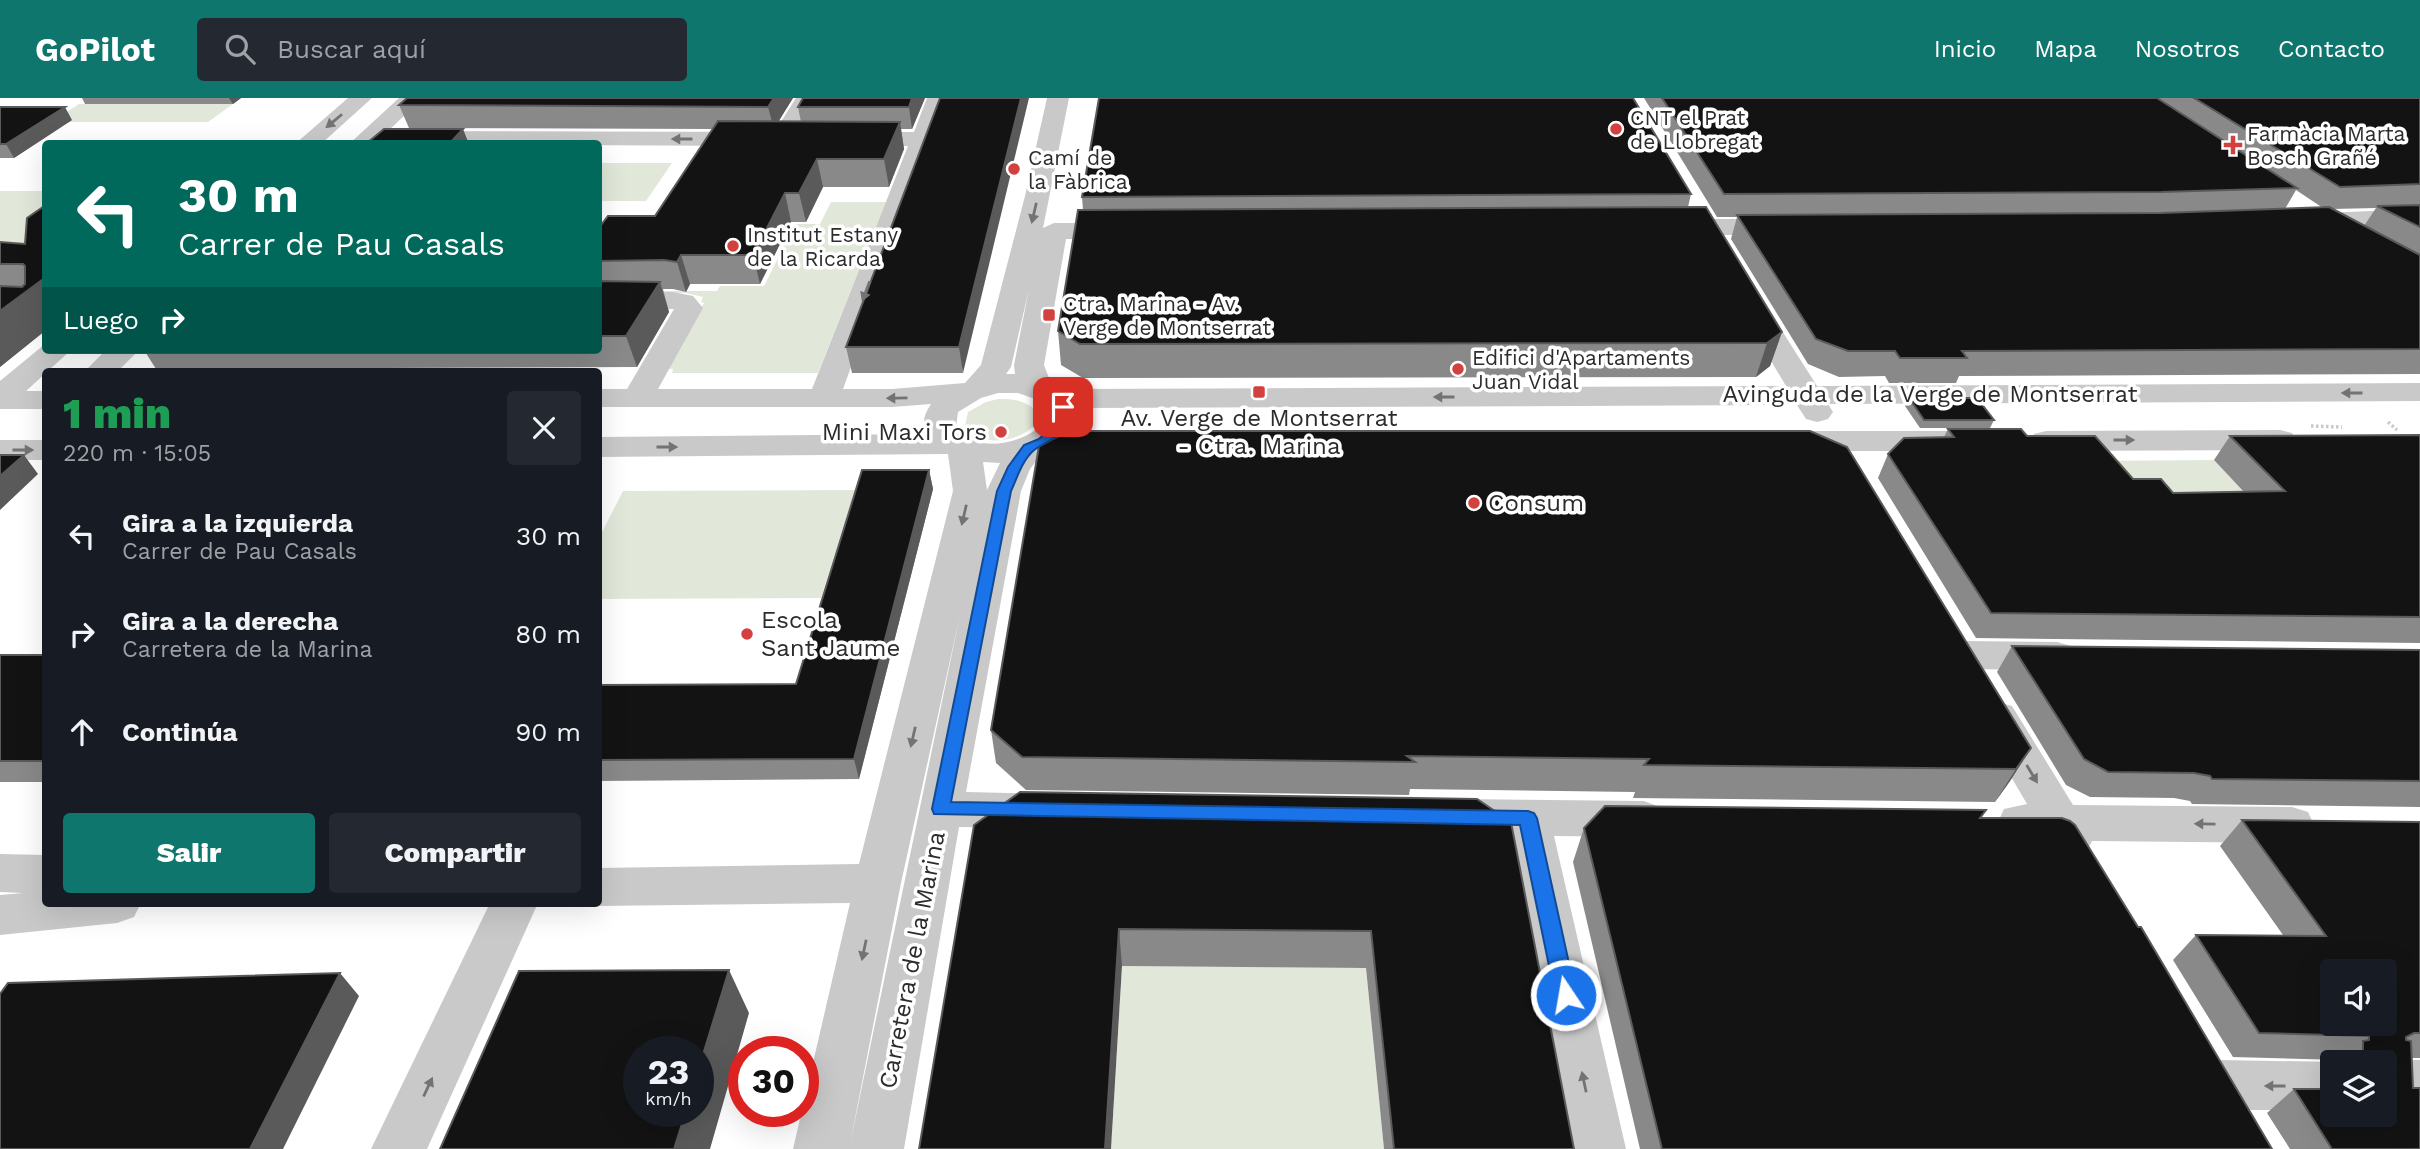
<!DOCTYPE html>
<html lang="es">
<meta charset="utf-8">
<style>
body{margin:0;font-family:"Work Sans",sans-serif;background:#242831;color:#f1f3f6;height:100vh;display:flex;flex-direction:column;font-size:26px;white-space:nowrap}
*{box-sizing:border-box;margin:0}
p{font-size:23px;color:#9ea1a6}
.icon{flex:none;width:38px;height:38px;fill:none;stroke:currentColor;stroke-width:2;stroke-linecap:round;stroke-linejoin:round}
.map{position:relative;flex:1;overflow:hidden}
.details{position:absolute;left:42px;top:270px;width:560px;height:539px;display:flex;flex-direction:column;background:#171b24;border-radius:7px;box-shadow:0 7px 28px #0002}
.details>*{flex:none}
.banner{position:absolute;left:42px;top:42px;width:560px;height:214px;border-radius:7px;box-shadow:0 7px 28px #0002;background:#00695c;color:#fff;overflow:hidden}
.fabs{position:absolute;left:2320px;top:861px;display:grid;gap:14px}
.fabs a{display:grid;place-items:center;width:77px;height:77px;border-radius:7px;background:#171b24;box-shadow:0 7px 28px #0002;font-size:35px}
.speed{position:absolute;left:623px;top:938px;display:flex;gap:14px;font-size:35px;font-weight:700;text-align:center}
.speed>*{display:grid;place-content:center;width:91px;height:91px;border-radius:50%;background:#171b24;box-shadow:0 7px 28px #0002;line-height:1}
.speed small{font-size:18px;font-weight:400}
.speed .limit{border:10px solid #d22;background:#fff;color:#111}
.pin{position:absolute;display:grid;place-items:center;width:60px;height:60px;color:#fff;margin:-30px;border-radius:14px;box-shadow:0 4px 10px #0006}
.me{position:absolute;width:77px;margin:-38px;rotate:348deg;stroke-linejoin:round;filter:drop-shadow(0 0 5px #0008)}
.turn{display:flex;align-items:center;gap:24px;height:147px;padding:0 21px;font-size:32px}
.turn .icon{width:91px;height:91px;stroke-width:2.5}
.turn b{display:block;font-size:49px;line-height:60px}
.then{display:flex;align-items:center;height:66px;padding:0 21px;background:#0003;gap:14px;font-size:26px}
.round{display:grid;place-items:center;flex:none;width:74px;height:74px;border-radius:7px;background:#242831}
.summary{display:flex;align-items:center;justify-content:space-between;height:119px;padding:0 21px}
h1{font-size:42px;font-weight:800;line-height:52px;color:#1e9e55}
.action{display:flex;gap:14px;margin-top:auto;padding:14px 21px}
.action a{flex:1;height:80px;border-radius:7px;background:#0f766e;color:#fff;font-size:28px;font-weight:800;line-height:80px;text-align:center}
.action a+a{background:#242831;color:#f1f3f6}
ul{padding:0;list-style:none}
li{display:flex;align-items:center;gap:21px;height:98px;padding:0 21px}
li div{flex:1}
li b{display:block;font-size:26px}
li em{font-style:normal}
header{display:flex;align-items:center;gap:42px;box-sizing:border-box;height:98px;padding:0 35px;background:#0f766e;color:#fff}
header strong{font-size:33px}
nav{display:flex;gap:38px;margin-inline-start:auto;font-size:24px}
.search{width:490px;height:63px;background:#242831;display:flex;align-items:center;gap:18px;box-sizing:border-box;padding:0 24px;border-radius:7px;color:#9ea1a6;font-size:26px}
.map>svg:first-child{display:block}
</style>
<header>
<strong>GoPilot</strong>
<div class="search"><svg class="icon" aria-label="search" viewBox="0 0 24 24"><circle cx="10" cy="10" r="6"/><path d="M15 15l6 6"/></svg>Buscar aquí</div>
<nav><a>Inicio</a><a>Mapa</a><a>Nosotros</a><a>Contacto</a></nav>
</header>
<div class="map">
<svg width="2420" height="1051" viewBox="0 0 2420 1051">
<rect width="100%" height="100%" fill="#fff"/>
<g fill="#e1e8da">
<polygon points="79,6 233,6 208,24 51,24"/>
<polygon points="599,65 672,65 646,103 599,103"/>
<polygon points="0,93 46,93 45,129 0,162"/>
<polygon points="831,104 886,104 818,275 672,275 673,271 664,271 704,205 701,204 703,199 686,195 598,193 717,193 720,188 764,188 795,126 820,126"/>
<path d="M998,301C1013,301 1025,302 1036,313V326C1018,345 981,350 965,328L968,314L986,304Z"/>
<polygon points="2214,362 2263,414 2200,414 2082,363"/>
<polygon points="855,392 821,500 599,501 599,440 623,393"/>
<polygon points="1122,868 1366,870 1384,1051 1111,1051"/>
</g>
<g fill="none" stroke-linecap="round" stroke-linejoin="round">
<g stroke="#c9c9c9" stroke-width="3.5" stroke-dasharray="2.5 2.5" stroke-linecap="butt">
<polyline points="2388,324 2397,332"/>
<polyline points="2311,328 2342,329"/>
</g>
<g fill="#c9c9c9" fill-rule="evenodd">
<polygon points="348,0 372,0 321,46 295,46"/>
<polygon points="399,0 423,0 388,33 759,34 767,36 770,41 796,0 818,0 790,46 774,46 770,41 767,46 759,48 349,46"/>
<path d="M927,0H949L843,291H892L965,285L981,267L1025,98L1047,0H1069L1043,130L1054,125H1125L1134,127L1138,133L1134,139L1125,141H1066L1044,267L1051,285L1066,291L1786,288L1736,204L1740,198L1750,195L1760,198L1817,288L2420,285V303L1828,306L1833,314L1828,321L1817,324L1806,321L1797,307L1079,310L1081,317L1060,347L1041,357L1030,371L1021,393L966,694L1046,696L1062,701L1068,713L1062,725L1046,730L959,729L904,1051H793L850,805L598,808L588,805H598V770L859,766L953,393L948,356L598,359V339L928,336C921,325 924,317 931,306L892,309H598V291H627L674,211L598,210V194H673L693,198L703,210L658,291H812L908,48H850L842,46L838,41L842,36L850,34H914ZM1029,191L1014,267L1015,276H1006L1011,269ZM998,295H1018L1046,305L1049,317C1034,345 976,359 956,329L958,314L981,300ZM983,364L1000,365L987,392ZM960,517L850,1046L901,785Z"/>
<polygon points="2420,111 2420,127 2299,132 2290,129 2286,124 2290,119 2299,116"/>
<polygon points="1665,121 1787,121 1796,123 1800,129 1796,135 1787,137 1665,137 1656,135 1652,129 1656,123"/>
<polygon points="45,246 46,252 71,252 26,293 46,293 46,311 0,311 0,283"/>
<polygon points="106,252 139,252 118,273 85,273"/>
<polygon points="2280,332 2292,335 2296,342 2292,349 2280,352 2046,353 2034,350 2030,343 2034,336 2046,333"/>
<polygon points="1780,333 1955,333 1967,336 1971,343 1967,350 1955,353 1780,353 1768,350 1764,343 1768,336"/>
<rect x="0" y="342" width="46" height="20"/>
<polygon points="1961,543 2057,544 2071,548 2077,558 2071,568 2057,572 1961,571 1947,567 1941,557 1947,547"/>
<polygon points="1997,604 2012,608 2073,707 2292,709 2308,714 2314,727 2308,740 2292,745 2092,743 2086,754 2070,759 2054,754 2047,742 2020,742 2004,737 1998,724 2004,711 2027,706 1976,619 1982,608"/>
<polygon points="1453,701 1644,703 1660,709 1666,721 1660,733 1644,739 1554,738 1626,1051 1570,1051 1509,737 1453,737 1437,731 1431,719 1437,707"/>
<polygon points="0,756 46,757 46,805 141,805 134,819 117,825 0,837 0,797 23,795 0,794"/>
<polygon points="490,805 538,805 427,1051 371,1051"/>
<polygon points="2218,962 2339,964 2333,964 2333,1012 2218,1012 2199,1005 2191,987 2199,969"/>
<polygon points="2385,962 2420,962 2420,1012 2385,1012 2385,964 2379,964"/>
</g>
</g>
<g fill="#898989" fill-rule="evenodd">
<polygon points="82,0 241,0 233,6 85,6"/>
<polygon points="793,0 778,23 801,24 798,9 803,0 925,0 912,31 901,31 904,51 889,89 823,89 806,124 791,124 760,186 690,186 686,194 673,191 663,191 669,214 637,269 156,271 144,252 598,252 598,131 655,118 713,31 409,30 399,7"/>
<polygon points="940,0 963,275 852,275 846,249"/>
<path d="M1644,0H2420V276L1959,278L1956,285H1889L1885,278L1839,279L1808,266L1731,141L1737,119H1717ZM2296,92L2323,110L2285,111ZM2376,110L2364,128L2332,111Z"/>
<polygon points="0,9 72,22 14,60 0,60"/>
<polygon points="1691,96 1688,109 1782,234 1770,268 1756,279 1083,280 1061,267 1058,233 1083,112 1082,99"/>
<polygon points="46,107 46,232 0,269 0,144 25,146"/>
<polygon points="1909,300 1994,322 1990,330 1920,330 1905,308"/>
<polygon points="1948,331 2027,338 2133,381 2173,395 2244,394 2214,362 2230,338 2420,337 2420,545 1976,540 1878,380 1888,356 1944,339"/>
<polygon points="929,372 933,391 859,681 598,683 598,587 796,586"/>
<polygon points="2012,548 2420,552 2420,709 2192,706 2190,703 2174,700 2090,699 2066,687 1997,574"/>
<rect x="0" y="557" width="46" height="127"/>
<polygon points="991,632 2031,650 2010,683 1995,704 1633,700 1635,694 1410,691 1409,697 1026,692 996,665"/>
<polygon points="1477,701 1574,1051 1384,1051 1366,870 1122,868 974,727"/>
<polygon points="1986,712 1981,720 2272,1051 1640,1051 1573,764 1584,730"/>
<polygon points="2242,722 2420,724 2420,960 2412,960 2413,990 2420,1051 2290,1051 2267,1015 2294,991 2385,1017 2385,964 2338,964 2341,962 2233,959 2173,862 2196,837 2283,837 2220,748"/>
</g>
<g fill="#5a5a5a">
<polygon points="229,0 241,0 233,6"/>
<polygon points="774,0 793,0 774,31 768,9"/>
<polygon points="912,0 925,0 912,31 909,9"/>
<polygon points="1021,0 1029,0 963,275 959,249"/>
<polygon points="65,9 72,22 14,60 6,46"/>
<polygon points="900,24 904,51 889,89 884,61"/>
<polygon points="463,31 469,46 449,46"/>
<polygon points="817,61 823,89 806,124 799,95"/>
<polygon points="785,95 791,124 760,186 753,157"/>
<polygon points="681,157 690,186 686,194 677,164"/>
<polygon points="46,179 46,232 0,269 0,213"/>
<polygon points="660,184 669,214 637,269 626,238"/>
<polygon points="1782,234 1770,268 1756,279 1767,245"/>
<polygon points="24,357 38,376 0,412 0,378"/>
<polygon points="929,372 933,391 859,681 854,661"/>
<polygon points="2031,650 2010,683 1995,704 2016,671"/>
<polygon points="1119,831 1122,868 1111,1051 1105,1051"/>
<polygon points="729,872 749,915 710,1051 674,1051 686,1013 698,1013 698,973"/>
<polygon points="340,875 359,898 283,1051 250,1051"/>
</g>
<g fill="#131313" stroke="#5a5a5a" stroke-width="2" fill-rule="evenodd">
<polygon points="407,0 774,0 768,9 399,7"/>
<polygon points="803,0 912,0 909,9 798,9"/>
<polygon points="940,0 1021,0 959,249 846,249"/>
<polygon points="1099,0 1633,0 1691,96 1082,99"/>
<polygon points="1662,0 2157,0 2297,90 2161,94 1724,96"/>
<polygon points="2194,0 2420,0 2420,86 2340,89"/>
<polygon points="0,9 65,9 6,46 0,46"/>
<polygon points="718,23 900,24 884,61 817,61 799,95 785,95 753,157 681,157 677,164 664,162 598,163 598,131 608,118 655,118"/>
<polygon points="384,31 463,31 449,46 367,45"/>
<polygon points="46,107 46,179 0,213 0,188 22,189 25,186 25,168 23,166 0,166 0,144 25,146 27,120"/>
<polygon points="2420,107 2420,129 2377,108"/>
<polygon points="1706,109 1782,234 1767,245 1080,246 1058,233 1078,112"/>
<polygon points="2329,109 2420,157 2420,251 1962,253 1967,260 1900,260 1895,253 1848,253 1816,241 1737,117 2161,115"/>
<polygon points="598,183 660,184 626,238 598,238"/>
<polygon points="1909,300 1977,300 1994,322 1924,322"/>
<polygon points="1948,331 2021,331 2027,338 2095,338 2133,381 2161,381 2173,395 2285,393 2230,338 2420,337 2420,519 1991,515 1888,356 1904,340 1954,339"/>
<polygon points="1069,333 1810,333 1847,349 2031,650 2016,671 1644,667 1649,661 1407,658 1415,664 1022,659 991,632 1039,348"/>
<polygon points="0,357 24,357 0,378"/>
<polygon points="862,372 929,372 854,661 598,662 598,587 796,586"/>
<polygon points="2012,548 2420,552 2420,683 2212,681 2210,678 2194,675 2108,674 2084,661"/>
<rect x="0" y="557" width="46" height="106"/>
<polygon points="1020,694 1477,701 1511,724 1574,1051 1394,1051 1371,833 1119,831 1105,1051 919,1051 974,727"/>
<polygon points="1605,708 1986,712 1980,720 2062,720 2070,723 2075,727 2138,829 2141,829 2272,1051 1662,1051 1584,730"/>
<path d="M2242,722L2420,724V935H2414L2406,939V942L2411,943L2413,990H2420V1051H2332L2294,991H2333V1017H2385V964H2363V943L2369,942V938L2259,935L2196,837L2326,838ZM2333,873H2385V926H2333Z"/>
<polygon points="729,872 698,973 698,954 639,954 639,1013 686,1013 674,1051 440,1051 519,873"/>
<polygon points="340,875 250,1051 0,1051 0,896 8,885"/>
</g>
<defs><path id="oneway-solid" d="M-6-.8H1V-3.2L6.5 0L1 3.2V.8H-6Z" transform="scale(1.75)"/></defs>
<g fill="#737373">
<use href="#oneway-solid" transform="translate(334 23) rotate(140)"/>
<use href="#oneway-solid" transform="translate(682 41) rotate(-180)"/>
<use href="#oneway-solid" transform="translate(1034 115) rotate(103)"/>
<use href="#oneway-solid" transform="translate(866 193) rotate(111)"/>
<use href="#oneway-solid" transform="translate(2352 295) rotate(180)"/>
<use href="#oneway-solid" transform="translate(1444 299) rotate(180)"/>
<use href="#oneway-solid" transform="translate(897 300) rotate(179)"/>
<use href="#oneway-solid" transform="translate(2124 342)"/>
<use href="#oneway-solid" transform="translate(667 349)"/>
<use href="#oneway-solid" transform="translate(23 352)"/>
<use href="#oneway-solid" transform="translate(964 417) rotate(103)"/>
<use href="#oneway-solid" transform="translate(913 639) rotate(103)"/>
<use href="#oneway-solid" transform="translate(2032 676) rotate(59)"/>
<use href="#oneway-solid" transform="translate(2205 726) rotate(-179)"/>
<use href="#oneway-solid" transform="translate(864 852) rotate(102)"/>
<use href="#oneway-solid" transform="translate(1584 984) rotate(-102)"/>
<use href="#oneway-solid" transform="translate(2275 988) rotate(180)"/>
<use href="#oneway-solid" transform="translate(428 989) rotate(-65)"/>
</g>
<path fill="#1a73e8" stroke="#114b97" stroke-width="2" d="M1063,305L1070,309C1075,337 1049,340 1033,353C1022,363 1017,380 1011,393L951,704L1528,713L1534,715L1537,720L1576,897L1573,904L1566,907L1558,904L1555,897L1520,727L934,716L932,711L997,393L1008,369L1024,347L1039,341L1056,325L1057,309Z"/>
<g fill="#d2413f" stroke="#fff" stroke-width="2.5">
<circle cx="1616" cy="31" r="7"/>
<path d="M2229.5 36.5h7v7h7v7h-7v7h-7v-7h-7v-7h7z"/>
<circle cx="1014" cy="71" r="7"/>
<circle cx="733" cy="148" r="7"/>
<rect x="1042" y="210" width="14" height="14" rx="3.5"/>
<circle cx="1458" cy="271" r="7"/>
<rect x="1252" y="287" width="14" height="14" rx="3.5"/>
<circle cx="1001" cy="334" r="7"/>
<circle cx="1474" cy="405" r="7"/>
<circle cx="747" cy="536" r="7"/>
</g>
<g text-anchor="middle" dominant-baseline="central" stroke-width="7" stroke-linejoin="round" paint-order="stroke">
<g font-size="21" fill="#2c2c2c" stroke="#fff" text-anchor="start">
<text x="1630" y="19">CNT el Prat<tspan x="1630" dy="24">de Llobregat</tspan></text>
<text x="2247" y="35">Farmàcia Marta<tspan x="2247" dy="24">Bosch Grañé</tspan></text>
<text x="1028" y="59">Camí de<tspan x="1028" dy="24">la Fàbrica</tspan></text>
<text x="747" y="136">Institut Estany<tspan x="747" dy="24">de la Ricarda</tspan></text>
<text x="1063" y="205">Ctra. Marina - Av.<tspan x="1063" dy="24">Verge de Montserrat</tspan></text>
<text x="1472" y="259">Edifici d'Apartaments<tspan x="1472" dy="24">Juan Vidal</tspan></text>
</g>
<g font-size="24" fill="#2c2c2c" stroke="#fff">
<text x="1930" y="296">Avinguda de la Verge de Montserrat</text>
<text transform="translate(912 862) rotate(-79)">Carretera de la Marina</text>
</g>
<g font-size="24" fill="#2c2c2c" stroke="#fff" text-anchor="start">
<text x="1259" y="320" text-anchor="middle">Av. Verge de Montserrat<tspan x="1259" dy="28">- Ctra. Marina</tspan></text>
<text x="987" y="334" text-anchor="end">Mini Maxi Tors</text>
<text x="1488" y="405">Consum</text>
<text x="761" y="522">Escola<tspan x="761" dy="28">Sant Jaume</tspan></text>
</g>
</g>
</svg>
<div class="fabs">
<a><svg class="icon" aria-label="sound" viewBox="0 0 24 24"><path d="M4 9h4l5-4v14l-5-4H4zM17 9q2 3 0 6"/></svg></a>
<a><svg class="icon" aria-label="layers" viewBox="0 0 24 24"><path d="M12 4l9 5-9 5-9-5zM3 14l9 5 9-5"/></svg></a>
</div>
<div class="speed"><div>23<small>km/h</small></div><div class="limit">30</div></div>
<div class="pin" style="left:1063px;top:309px;background:#d93025"><svg class="icon" aria-label="arrive" viewBox="0 0 24 24"><path d="M6 21V4h12l-3 4 3 4H6"/></svg></div>
<svg class="me" style="left:1566px;top:897px" viewBox="-20 -20 40 40"><circle r="17" fill="#1a73e8" stroke="#fff" stroke-width="3"/><path d="M0-11L8 9 0 5-8 9z" fill="#fff"/></svg>
<div class="banner">
<div class="turn"><svg class="icon" aria-label="left" viewBox="0 0 24 24"><path d="M17 20v-9H6M10 6l-5 5 5 5"/></svg><div><b>30 m</b>Carrer de Pau Casals</div></div>
<div class="then">Luego<svg class="icon" aria-label="right" viewBox="0 0 24 24"><path d="M7 20v-9h11M14 6l5 5-5 5"/></svg></div>
</div>
<section class="details">
<div class="summary"><div><h1>1 min</h1><p>220 m · 15:05</p></div><a class="round"><svg class="icon" aria-label="close" viewBox="0 0 24 24"><path d="M6 6l12 12M18 6L6 18"/></svg></a></div>
<ul>
<li><svg class="icon" aria-label="left" viewBox="0 0 24 24"><path d="M17 20v-9H6M10 6l-5 5 5 5"/></svg><div><b>Gira a la izquierda</b><p>Carrer de Pau Casals</p></div><em>30 m</em></li>
<li><svg class="icon" aria-label="right" viewBox="0 0 24 24"><path d="M7 20v-9h11M14 6l5 5-5 5"/></svg><div><b>Gira a la derecha</b><p>Carretera de la Marina</p></div><em>80 m</em></li>
<li><svg class="icon" aria-label="ahead" viewBox="0 0 24 24"><path d="M12 20V5M6 11l6-6 6 6"/></svg><div><b>Continúa</b></div><em>90 m</em></li>
</ul>
<div class="action"><a>Salir</a><a>Compartir</a></div>
</section>
</div>
